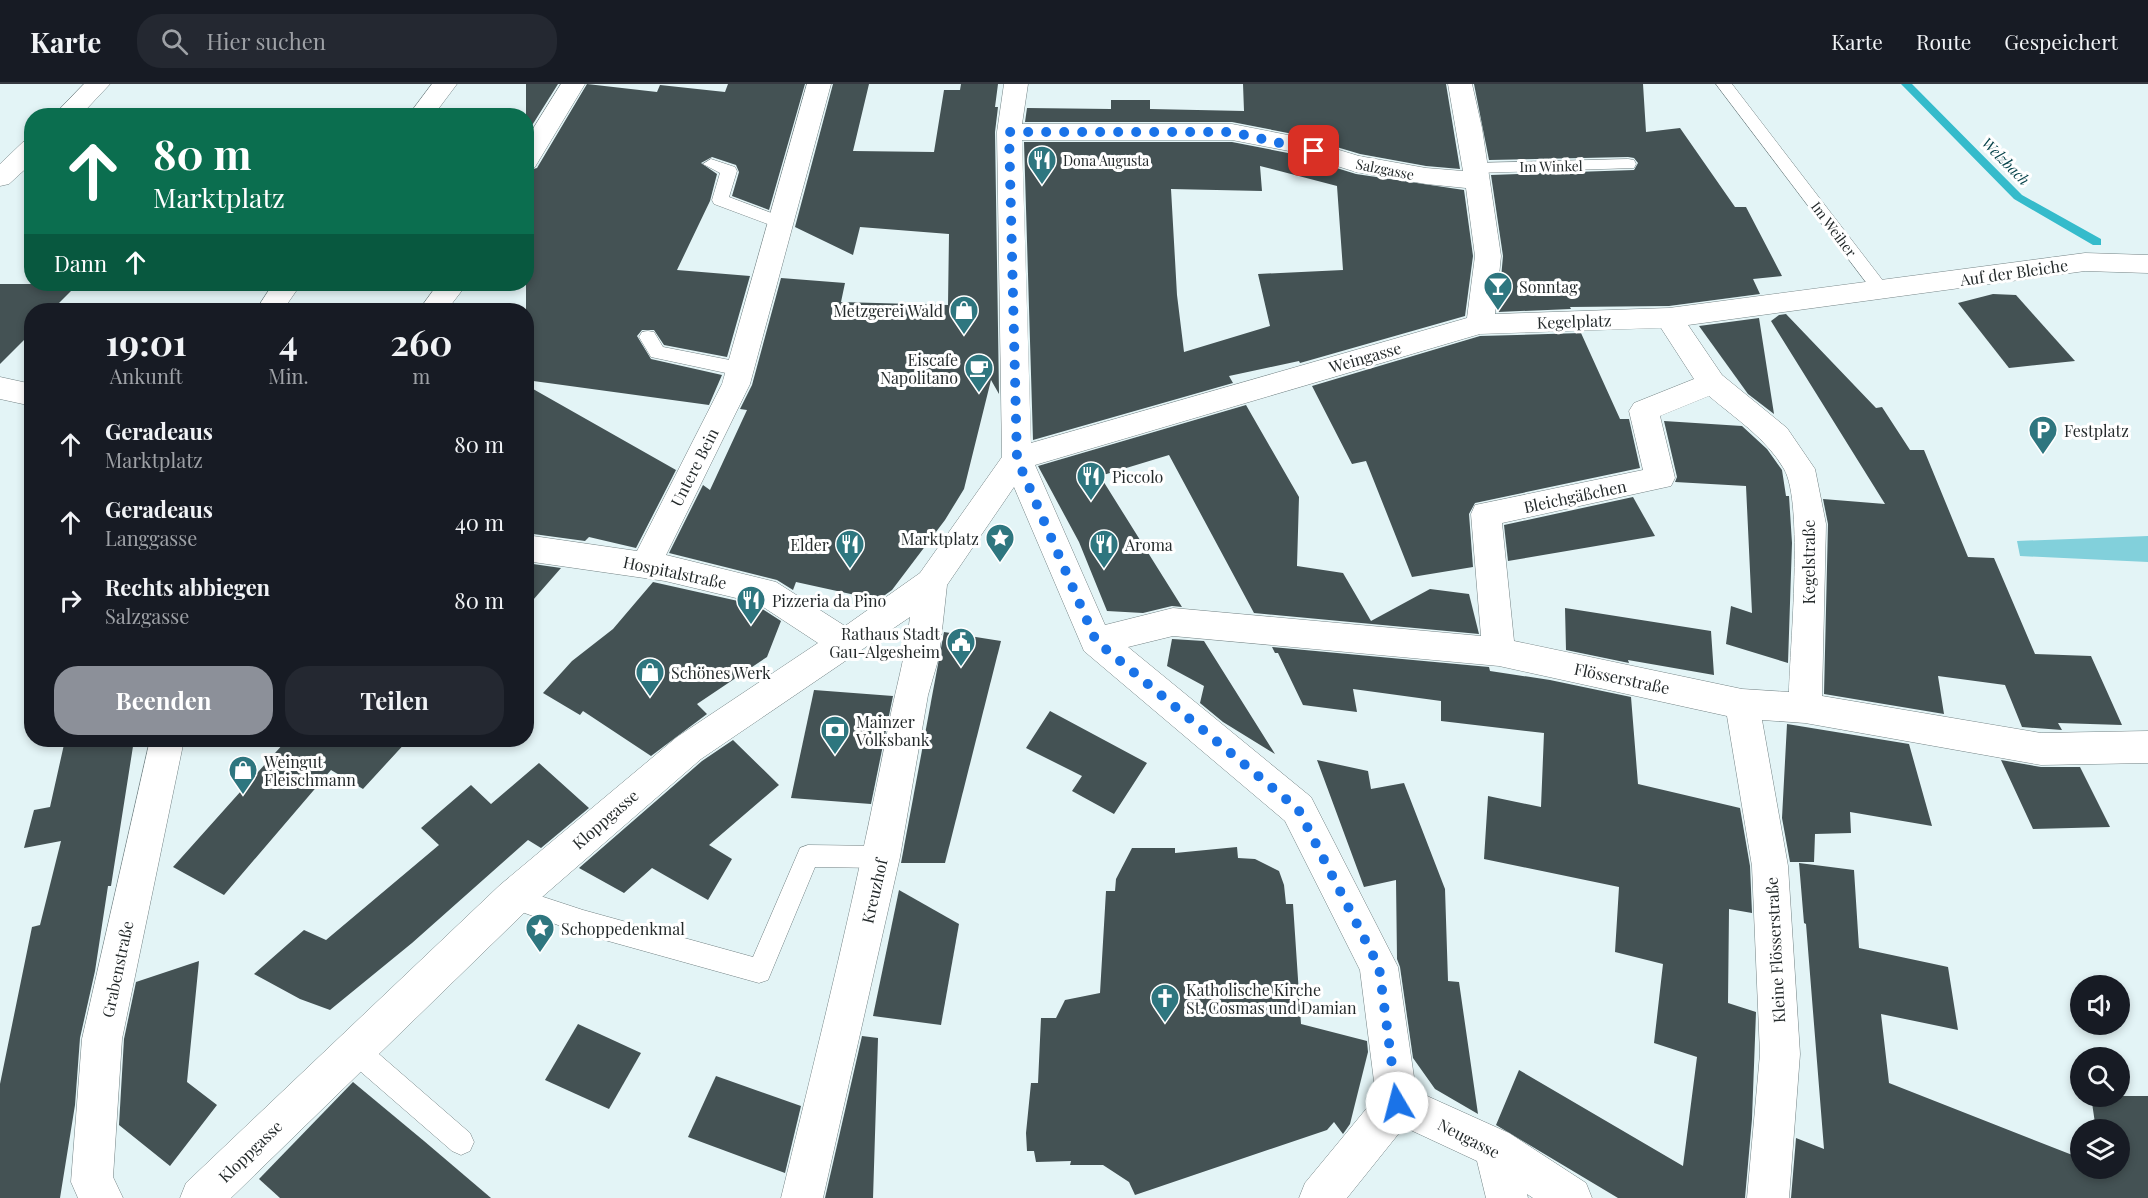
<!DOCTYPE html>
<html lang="de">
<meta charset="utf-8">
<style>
body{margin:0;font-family:"Playfair Display",serif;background:#242831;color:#f1f3f6;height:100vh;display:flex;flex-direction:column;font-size:22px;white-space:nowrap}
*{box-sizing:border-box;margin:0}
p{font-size:20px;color:#9ea1a6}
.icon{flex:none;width:33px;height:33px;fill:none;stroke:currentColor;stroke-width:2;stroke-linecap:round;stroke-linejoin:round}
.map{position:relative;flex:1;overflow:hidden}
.drawer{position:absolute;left:24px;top:219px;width:510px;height:444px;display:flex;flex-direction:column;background:#171b24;border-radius:24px;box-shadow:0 3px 9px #0003}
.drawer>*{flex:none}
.banner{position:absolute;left:24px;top:24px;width:510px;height:183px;border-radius:24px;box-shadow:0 3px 9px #0003;background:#0b6e4f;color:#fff;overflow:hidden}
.controls{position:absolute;left:2070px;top:891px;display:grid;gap:12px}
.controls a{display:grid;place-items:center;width:60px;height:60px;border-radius:50%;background:#171b24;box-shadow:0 3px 9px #0003;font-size:30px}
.pin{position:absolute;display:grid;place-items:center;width:51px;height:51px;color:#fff;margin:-26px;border-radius:12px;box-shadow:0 3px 9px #0006}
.me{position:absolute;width:66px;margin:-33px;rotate:352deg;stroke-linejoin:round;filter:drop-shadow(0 0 4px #0008)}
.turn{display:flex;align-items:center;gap:21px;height:126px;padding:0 30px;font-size:27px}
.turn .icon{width:78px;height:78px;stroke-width:2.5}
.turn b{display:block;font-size:42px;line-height:51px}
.then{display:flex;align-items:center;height:57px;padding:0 30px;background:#0003;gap:12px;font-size:22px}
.eta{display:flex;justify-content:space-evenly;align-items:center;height:102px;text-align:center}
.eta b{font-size:36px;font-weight:700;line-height:42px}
.primary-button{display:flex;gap:12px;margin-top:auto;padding:12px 30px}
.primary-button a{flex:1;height:69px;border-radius:24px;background:#8c9099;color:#fff;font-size:24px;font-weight:700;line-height:69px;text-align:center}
.primary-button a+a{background:#242831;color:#f1f3f6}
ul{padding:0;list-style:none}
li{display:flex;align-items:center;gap:18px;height:78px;padding:0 30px}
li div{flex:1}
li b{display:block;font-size:22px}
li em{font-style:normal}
header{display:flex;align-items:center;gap:36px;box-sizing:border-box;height:84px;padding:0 30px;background:#171b24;border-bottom:2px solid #363941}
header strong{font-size:28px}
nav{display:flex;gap:33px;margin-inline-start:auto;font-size:21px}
.search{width:420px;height:54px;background:#242831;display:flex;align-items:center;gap:15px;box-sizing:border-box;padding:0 21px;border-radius:24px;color:#9ea1a6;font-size:22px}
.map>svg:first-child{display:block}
</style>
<header>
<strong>Karte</strong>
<div class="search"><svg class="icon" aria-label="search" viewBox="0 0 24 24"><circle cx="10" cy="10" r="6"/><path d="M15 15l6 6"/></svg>Hier suchen</div>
<nav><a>Karte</a><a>Route</a><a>Gespeichert</a></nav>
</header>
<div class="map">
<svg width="2148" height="1114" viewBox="0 0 2148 1114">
<rect width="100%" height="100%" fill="#e3f4f6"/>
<polygon fill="#82d0db" points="2148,452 2148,478 2020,472 2017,457"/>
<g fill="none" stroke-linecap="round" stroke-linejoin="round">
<polygon fill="#35bbcb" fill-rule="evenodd" points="1901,0 1912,0 2022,111 2101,155 2101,161 2093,161 2014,115"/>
</g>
<g fill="#445254" fill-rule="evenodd">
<polygon points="526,0 558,0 526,51"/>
<polygon points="587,0 657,8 660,1 725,8 728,0 805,0 769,126 732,112 739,88 736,81 712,73 701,79 717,90 710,117 677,186 750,192 727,273 664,261 654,246 642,246 637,252 651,275 722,291 709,321 526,296 526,87 537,84"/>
<polygon points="833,0 869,0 853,67 934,68 944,6 960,6 961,0 998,0 995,23 998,23 995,48 999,310 991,296 964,405 945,436 892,506 878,516 796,498 793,506 777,496 669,469 703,401 710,406 747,326 740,325 752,301 781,194 845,199 841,218 948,221 949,150 860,143 853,171 795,143"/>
<polygon points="1243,0 1446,0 1460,85 1426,82 1360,70 1293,50 1232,38 1025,38 1027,24 1111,25 1111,16 1150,16 1150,25 1244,27"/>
<polygon points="1474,0 1643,0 1646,48 1680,44 1735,123 1746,123 1782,192 1753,195 1760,210 1669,222 1570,223 1571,225 1498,228 1503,172 1491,91 1634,86 1638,79 1634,74 1628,73 1489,76"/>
<path d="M1024,58H1232L1288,69L1356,90L1464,106L1473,172L1465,232L1300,279L1299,277L1229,292L1233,299L1033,356ZM1260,82L1337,102L1343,186L1258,190L1270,242L1184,268L1177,211L1171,105L1262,107Z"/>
<polygon points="0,200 78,200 52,226 32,226 32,248 0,280"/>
<polygon points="1993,210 2016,211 2075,277 2009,284 1958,219"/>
<polygon points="1786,230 1876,324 1882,323 1910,366 1924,366 1968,473 1994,474 2035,570 2091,572 2122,641 2058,639 2062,646 2022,643 2005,601 1938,592 1944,630 1824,610 1828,440 1823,415 1885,420 1771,237 1779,231"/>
<polygon points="1759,234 1774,330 1748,310 1699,242"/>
<polygon points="1581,249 1620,335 1629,335 1640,384 1475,419 1469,430 1473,483 1412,493 1366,377 1352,380 1312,302 1480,252"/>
<polygon points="526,301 676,386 636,464 589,453 585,457 526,449"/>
<polygon points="1246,321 1299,413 1297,482 1343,489 1371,537 1430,505 1469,510 1479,550 1254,529 1169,371 1100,392 1182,523 1172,522 1143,529 1107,527 1079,458 1038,382"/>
<polygon points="1664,337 1742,342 1767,365 1782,386 1786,412 1789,412 1792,459 1788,579 1726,560 1731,522 1752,529 1746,402 1675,398 1677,393"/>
<polygon points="1633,413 1655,452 1508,477 1504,441"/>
<polygon points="526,479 561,484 526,524"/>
<polygon points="653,498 756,521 781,537 767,573 697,620 707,630 651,672 583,627 580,631 543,609 572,577 613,545"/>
<polygon points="1565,524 1711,547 1714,591 1628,576 1629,579 1566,566"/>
<polygon points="944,548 1001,557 945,779 901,779"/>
<polygon points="1172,555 1204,557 1275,670 1223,638 1200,619 1204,602 1167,582"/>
<polygon points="1272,563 1489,583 1490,587 1550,596 1631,613 1638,700 1740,724 1750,782 1752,829 1729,825 1728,919 1756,928 1752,1035 1745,1114 1618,1114 1496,1041 1519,986 1683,1082 1697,973 1654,959 1663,880 1615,868 1619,803 1484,775 1488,712 1541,723 1544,649 1441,637 1441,617 1353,605 1357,628 1303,621 1278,569 1275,569"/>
<polygon points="814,606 893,612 871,720 791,714"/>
<polygon points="1050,627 1147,679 1114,730 1072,707 1082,692 1026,664"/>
<polygon points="1787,640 1909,660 1932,742 1850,728 1851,749 1815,750 1814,778 1790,778 1782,734"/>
<polygon points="65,656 134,656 111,802 108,802 95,887 80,954 75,1021 60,1114 0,1114 0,1000 32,843 40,841 61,757 24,764 34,726 50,723"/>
<polygon points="277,656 408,656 363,705 331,686 224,811 173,783 284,659"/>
<polygon points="733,656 779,701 709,761 732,775 708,816 652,784 624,809 579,784 702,677"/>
<polygon points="1317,676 1368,687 1371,705 1404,699 1445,805 1448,897 1459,898 1478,1030 1435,1005 1413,974 1400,883 1397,875 1396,796 1364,803"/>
<polygon points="2001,676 2041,683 2080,683 2110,743 2033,745"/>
<polygon points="539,679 589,724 541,764 528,756 412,859 330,926 300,915 254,890 304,846 326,856 439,761 421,744 471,701 491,720"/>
<polygon points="1237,763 1238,774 1255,775 1279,787 1284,801 1286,820 1293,820 1301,940 1367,957 1368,968 1350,1040 1343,1050 1334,1038 1327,1046 1135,1111 1129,1098 1103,1081 1070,1081 1071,1077 1036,1078 1034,1067 1027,1067 1026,1049 1031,999 1038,999 1041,934 1056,934 1065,916 1100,909 1106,807 1115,807 1116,795 1132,764 1175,764 1175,769"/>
<polygon points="1799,779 1854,786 1859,864 1948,883 1958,946 1881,930 1889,999 2080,1074 2080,1084 2120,1084 2120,1046 2096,1046 2091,1012 2148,1012 2148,1114 1791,1114 1796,1054 1824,1065 1806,840 1804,839"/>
<polygon points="899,806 959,840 941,941 873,932"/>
<polygon points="199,877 187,998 217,1021 170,1082 119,1041 124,955 136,898"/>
<polygon points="578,940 641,969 609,1025 545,996"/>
<polygon points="862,952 878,954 873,1114 825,1114"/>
<polygon points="716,992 801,1022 785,1089 688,1053"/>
<polygon points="353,998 424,1057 491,1114 280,1114 259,1095"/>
</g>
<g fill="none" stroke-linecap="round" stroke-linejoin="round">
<g stroke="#748385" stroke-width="1">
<g id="lane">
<polygon points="1716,0 1732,0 1887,202 1890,206 1887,210 1875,210"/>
<polygon points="711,75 735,83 737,87 729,113 785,134 787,138 785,142 773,142 714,120 712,116 720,89 703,80"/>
<polygon points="1628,75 1634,76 1636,80 1634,84 1475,89 1467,84 1475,79"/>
<polygon points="648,247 654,248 663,263 740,278 746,280 749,285 746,290 740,292 651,273 639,253 642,248"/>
<polygon points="808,761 882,762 890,765 894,773 890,781 882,784 815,783 768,896 759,899 583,850 505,822 501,814 505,806 513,803 583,826 753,873 800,764"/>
<polygon points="355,953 364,957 470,1049 474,1058 470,1067 461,1071 452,1067 346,975 342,966 346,957"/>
</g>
</g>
<g stroke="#748385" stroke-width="1">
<g id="street">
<polygon points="84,0 110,0 80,32 53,32"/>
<polygon points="432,0 457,0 433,32 408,32"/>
<polygon points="561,0 585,0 535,83 526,85 526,56"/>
<path d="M807,0H831L750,300L666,471L776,498L845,542L920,489L1002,373L997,48L1004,0H1028L1022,40H1232L1293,52L1359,72L1426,84L1463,87L1448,0H1472L1482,44L1501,172L1495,230L1669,224L2085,169L2148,171V189L2085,187L1688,241L1722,291L1787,344L1815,385L1826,440L1822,612L2041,649L2148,647V679L2041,681L1805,639L1762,636L1788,782L1800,970L1789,1114H1747L1760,970L1752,782L1727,632L1499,582L1173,552L1128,563L1311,713L1398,883L1416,1007L1509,1049L1586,1099L1592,1114H1533L1527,1110L1528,1114H1486L1477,1077L1404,1043L1347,1114H1299L1305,1099L1376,1013L1360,886L1285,737L1084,567L1014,403L947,501L939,573L928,611L900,773L823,1114H781C819,958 858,802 888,644C895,607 906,571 910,533L701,675L526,827L231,1114H180L186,1099L500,801L677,653L818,559L757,519L665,497L526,477V451L637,467L722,300ZM1022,56H1232L1289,67L1356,88L1426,100L1466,104L1475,172L1467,234L1031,359ZM1661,244L1694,295L1634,319L1629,327L1643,386L1475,421L1471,430L1481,552L1173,524L1105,541L1035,381L1480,250ZM1709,312C1736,335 1766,354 1784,385C1804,419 1790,563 1789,608L1742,605L1514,557L1502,439L1671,402L1675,394L1660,332Z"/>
<polygon points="32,56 32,79 9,100 0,102 0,80 23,58"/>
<polygon points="273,200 301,200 283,226 256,226"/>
<polygon points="438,200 467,200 447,226 419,226"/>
<polygon points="0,293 32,300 32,322 0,315"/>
<polygon points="150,656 184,656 122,955 113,1093 123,1114 78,1114 71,1098 82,955"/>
</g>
</g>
<use href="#lane" fill="#fff" fill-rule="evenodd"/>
<use href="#street" fill="#fff" fill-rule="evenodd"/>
</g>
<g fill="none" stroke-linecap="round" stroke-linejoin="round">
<polyline stroke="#1a73e8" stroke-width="10" stroke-dasharray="0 18" points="1314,67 1232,48 1009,48 1017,375 1096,557 1298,725 1379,883 1397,1019"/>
</g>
<defs>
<g id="restaurant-pin" transform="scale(1.5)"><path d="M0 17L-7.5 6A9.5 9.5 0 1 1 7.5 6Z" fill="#2e767f" stroke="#fff"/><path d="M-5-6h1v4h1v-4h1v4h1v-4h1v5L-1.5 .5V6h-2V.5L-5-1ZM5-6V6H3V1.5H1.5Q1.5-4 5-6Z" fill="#fff"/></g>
<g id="bar-pin" transform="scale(1.5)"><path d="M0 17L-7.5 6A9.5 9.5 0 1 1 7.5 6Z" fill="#2e767f" stroke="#fff"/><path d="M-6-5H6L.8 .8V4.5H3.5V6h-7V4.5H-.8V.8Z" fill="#fff"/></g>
<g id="shop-pin" transform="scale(1.5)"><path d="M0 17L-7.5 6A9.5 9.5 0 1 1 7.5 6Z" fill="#2e767f" stroke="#fff"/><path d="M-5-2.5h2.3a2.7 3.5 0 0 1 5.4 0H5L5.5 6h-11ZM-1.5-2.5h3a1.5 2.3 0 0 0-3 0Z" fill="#fff"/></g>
<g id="cafe-pin" transform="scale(1.5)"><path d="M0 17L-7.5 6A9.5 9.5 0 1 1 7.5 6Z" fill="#2e767f" stroke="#fff"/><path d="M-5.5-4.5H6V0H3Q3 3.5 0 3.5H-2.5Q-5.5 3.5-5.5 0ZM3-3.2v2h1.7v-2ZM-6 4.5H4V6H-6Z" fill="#fff"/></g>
<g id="parking-pin" transform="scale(1.5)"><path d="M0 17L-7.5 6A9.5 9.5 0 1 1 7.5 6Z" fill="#2e767f" stroke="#fff"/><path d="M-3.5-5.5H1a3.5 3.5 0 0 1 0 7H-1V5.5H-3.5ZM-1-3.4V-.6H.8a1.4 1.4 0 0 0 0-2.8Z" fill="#fff"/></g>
<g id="sight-pin" transform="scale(1.5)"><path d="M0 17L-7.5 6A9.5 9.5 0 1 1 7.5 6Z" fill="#2e767f" stroke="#fff"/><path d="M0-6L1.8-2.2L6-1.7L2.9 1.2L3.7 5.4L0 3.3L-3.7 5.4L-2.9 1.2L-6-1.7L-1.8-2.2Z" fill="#fff"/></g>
<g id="civic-pin" transform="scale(1.5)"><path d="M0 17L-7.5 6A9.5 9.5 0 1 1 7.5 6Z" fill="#2e767f" stroke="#fff"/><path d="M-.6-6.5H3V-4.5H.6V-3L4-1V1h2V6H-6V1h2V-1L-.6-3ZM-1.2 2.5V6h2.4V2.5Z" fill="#fff"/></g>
<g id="bank-pin" transform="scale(1.5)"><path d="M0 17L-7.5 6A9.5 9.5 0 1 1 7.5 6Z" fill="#2e767f" stroke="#fff"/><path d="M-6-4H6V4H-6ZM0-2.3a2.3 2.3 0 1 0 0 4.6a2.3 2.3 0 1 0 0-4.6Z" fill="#fff"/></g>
<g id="church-pin" transform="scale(1.5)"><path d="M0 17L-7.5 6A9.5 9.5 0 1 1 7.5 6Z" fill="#2e767f" stroke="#fff"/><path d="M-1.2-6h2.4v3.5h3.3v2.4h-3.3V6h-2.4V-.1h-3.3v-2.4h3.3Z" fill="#fff"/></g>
</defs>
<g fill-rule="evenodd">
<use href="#restaurant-pin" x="1042" y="76"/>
<use href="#bar-pin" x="1498" y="202"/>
<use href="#shop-pin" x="964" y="226"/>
<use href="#cafe-pin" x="979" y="284"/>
<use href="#parking-pin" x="2043" y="346"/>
<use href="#restaurant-pin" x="1091" y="392"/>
<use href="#sight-pin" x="1000" y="454"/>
<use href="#restaurant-pin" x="850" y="460"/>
<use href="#restaurant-pin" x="1104" y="460"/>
<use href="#restaurant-pin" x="751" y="516"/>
<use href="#civic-pin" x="961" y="558"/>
<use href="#shop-pin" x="650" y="588"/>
<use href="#bank-pin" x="835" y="646"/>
<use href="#shop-pin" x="243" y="686"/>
<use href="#sight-pin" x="540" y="844"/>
<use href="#church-pin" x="1165" y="914"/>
</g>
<g text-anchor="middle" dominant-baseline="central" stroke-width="6" stroke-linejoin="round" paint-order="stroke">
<g font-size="14" fill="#242a2b" stroke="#fff" text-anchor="start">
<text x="1063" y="76">Dona Augusta</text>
</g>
<g font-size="14" fill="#242a2b" stroke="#fff">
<text transform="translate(1551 82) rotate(-1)">Im Winkel</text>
<text transform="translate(1385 85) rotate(11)">Salzgasse</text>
<text transform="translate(1834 145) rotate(53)">Im Weiher</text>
</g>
<g font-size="15" font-style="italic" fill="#07434a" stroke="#fff">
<text transform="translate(2006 77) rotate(45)">Welzbach</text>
</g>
<g font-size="16" fill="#242a2b" stroke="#fff">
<text transform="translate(2014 188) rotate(-8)">Auf der Bleiche</text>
<text transform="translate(1574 237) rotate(-2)">Kegelplatz</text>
<text transform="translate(1365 273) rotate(-16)">Weingasse</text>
<text transform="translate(694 383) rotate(-63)">Untere Bein</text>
<text transform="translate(1575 412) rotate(-12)">Bleichgäßchen</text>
<text transform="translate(1808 478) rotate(-90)">Kegelstraße</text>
<text transform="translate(675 488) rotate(12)">Hospitalstraße</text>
<text transform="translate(1622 594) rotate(12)">Flösserstraße</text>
<text transform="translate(605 735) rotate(-41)">Kloppgasse</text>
<text transform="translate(874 807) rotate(-77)">Kreuzhof</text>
<text transform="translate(1775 866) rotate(-93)">Kleine Flösserstraße</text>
<text transform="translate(117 885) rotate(-78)">Grabenstraße</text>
<text transform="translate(1469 1054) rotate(27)">Neugasse</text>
<text transform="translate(250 1067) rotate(-44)">Kloppgasse</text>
</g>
<g font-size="16" fill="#242a2b" stroke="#fff" text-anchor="start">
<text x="1519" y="202">Sonntag</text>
<text x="943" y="226" text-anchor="end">Metzgerei Wald</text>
<text x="958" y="275" text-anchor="end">Eiscafe<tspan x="958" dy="18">Napolitano</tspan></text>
<text x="2064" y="346">Festplatz</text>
<text x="1112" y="392">Piccolo</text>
<text x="979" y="454" text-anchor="end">Marktplatz</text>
<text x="829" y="460" text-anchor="end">Elder</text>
<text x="1125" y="460">Aroma</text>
<text x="772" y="516">Pizzeria da Pino</text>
<text x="940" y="549" text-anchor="end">Rathaus Stadt<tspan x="940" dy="18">Gau-Algesheim</tspan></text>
<text x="671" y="588">Schönes Werk</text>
<text x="856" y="637">Mainzer<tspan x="856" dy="18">Volksbank</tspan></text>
<text x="264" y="677">Weingut<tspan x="264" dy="18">Fleischmann</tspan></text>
<text x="561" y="844">Schoppedenkmal</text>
<text x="1186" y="905">Katholische Kirche<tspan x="1186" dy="18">St. Cosmas und Damian</tspan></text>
</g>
</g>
</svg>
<div class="controls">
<a><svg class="icon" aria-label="sound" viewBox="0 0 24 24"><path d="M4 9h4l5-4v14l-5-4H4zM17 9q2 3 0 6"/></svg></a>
<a><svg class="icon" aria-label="search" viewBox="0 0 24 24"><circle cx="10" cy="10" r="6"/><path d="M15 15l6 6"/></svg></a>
<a><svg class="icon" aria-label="layers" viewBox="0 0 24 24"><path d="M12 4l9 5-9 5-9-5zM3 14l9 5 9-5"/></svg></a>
</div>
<div class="pin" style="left:1314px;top:67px;background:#d93025"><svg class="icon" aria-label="arrive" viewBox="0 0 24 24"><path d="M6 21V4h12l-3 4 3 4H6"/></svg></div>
<svg class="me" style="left:1397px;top:1019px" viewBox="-20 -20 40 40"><circle r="19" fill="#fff"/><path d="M0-13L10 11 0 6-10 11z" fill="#1a73e8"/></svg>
<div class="banner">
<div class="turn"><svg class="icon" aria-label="ahead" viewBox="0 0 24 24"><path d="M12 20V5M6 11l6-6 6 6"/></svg><div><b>80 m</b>Marktplatz</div></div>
<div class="then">Dann<svg class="icon" aria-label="ahead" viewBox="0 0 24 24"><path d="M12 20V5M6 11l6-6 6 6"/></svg></div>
</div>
<section class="drawer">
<div class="eta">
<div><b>19:01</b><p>Ankunft</p></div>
<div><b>4</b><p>Min.</p></div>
<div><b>260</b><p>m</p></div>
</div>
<ul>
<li><svg class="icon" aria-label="ahead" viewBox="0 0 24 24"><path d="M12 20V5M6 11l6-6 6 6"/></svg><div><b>Geradeaus</b><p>Marktplatz</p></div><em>80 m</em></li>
<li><svg class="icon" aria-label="ahead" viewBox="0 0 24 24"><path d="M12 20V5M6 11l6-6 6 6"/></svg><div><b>Geradeaus</b><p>Langgasse</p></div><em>40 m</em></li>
<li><svg class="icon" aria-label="right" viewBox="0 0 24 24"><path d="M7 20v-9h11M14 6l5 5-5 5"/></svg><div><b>Rechts abbiegen</b><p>Salzgasse</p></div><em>80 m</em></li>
</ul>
<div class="primary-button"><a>Beenden</a><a>Teilen</a></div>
</section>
</div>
